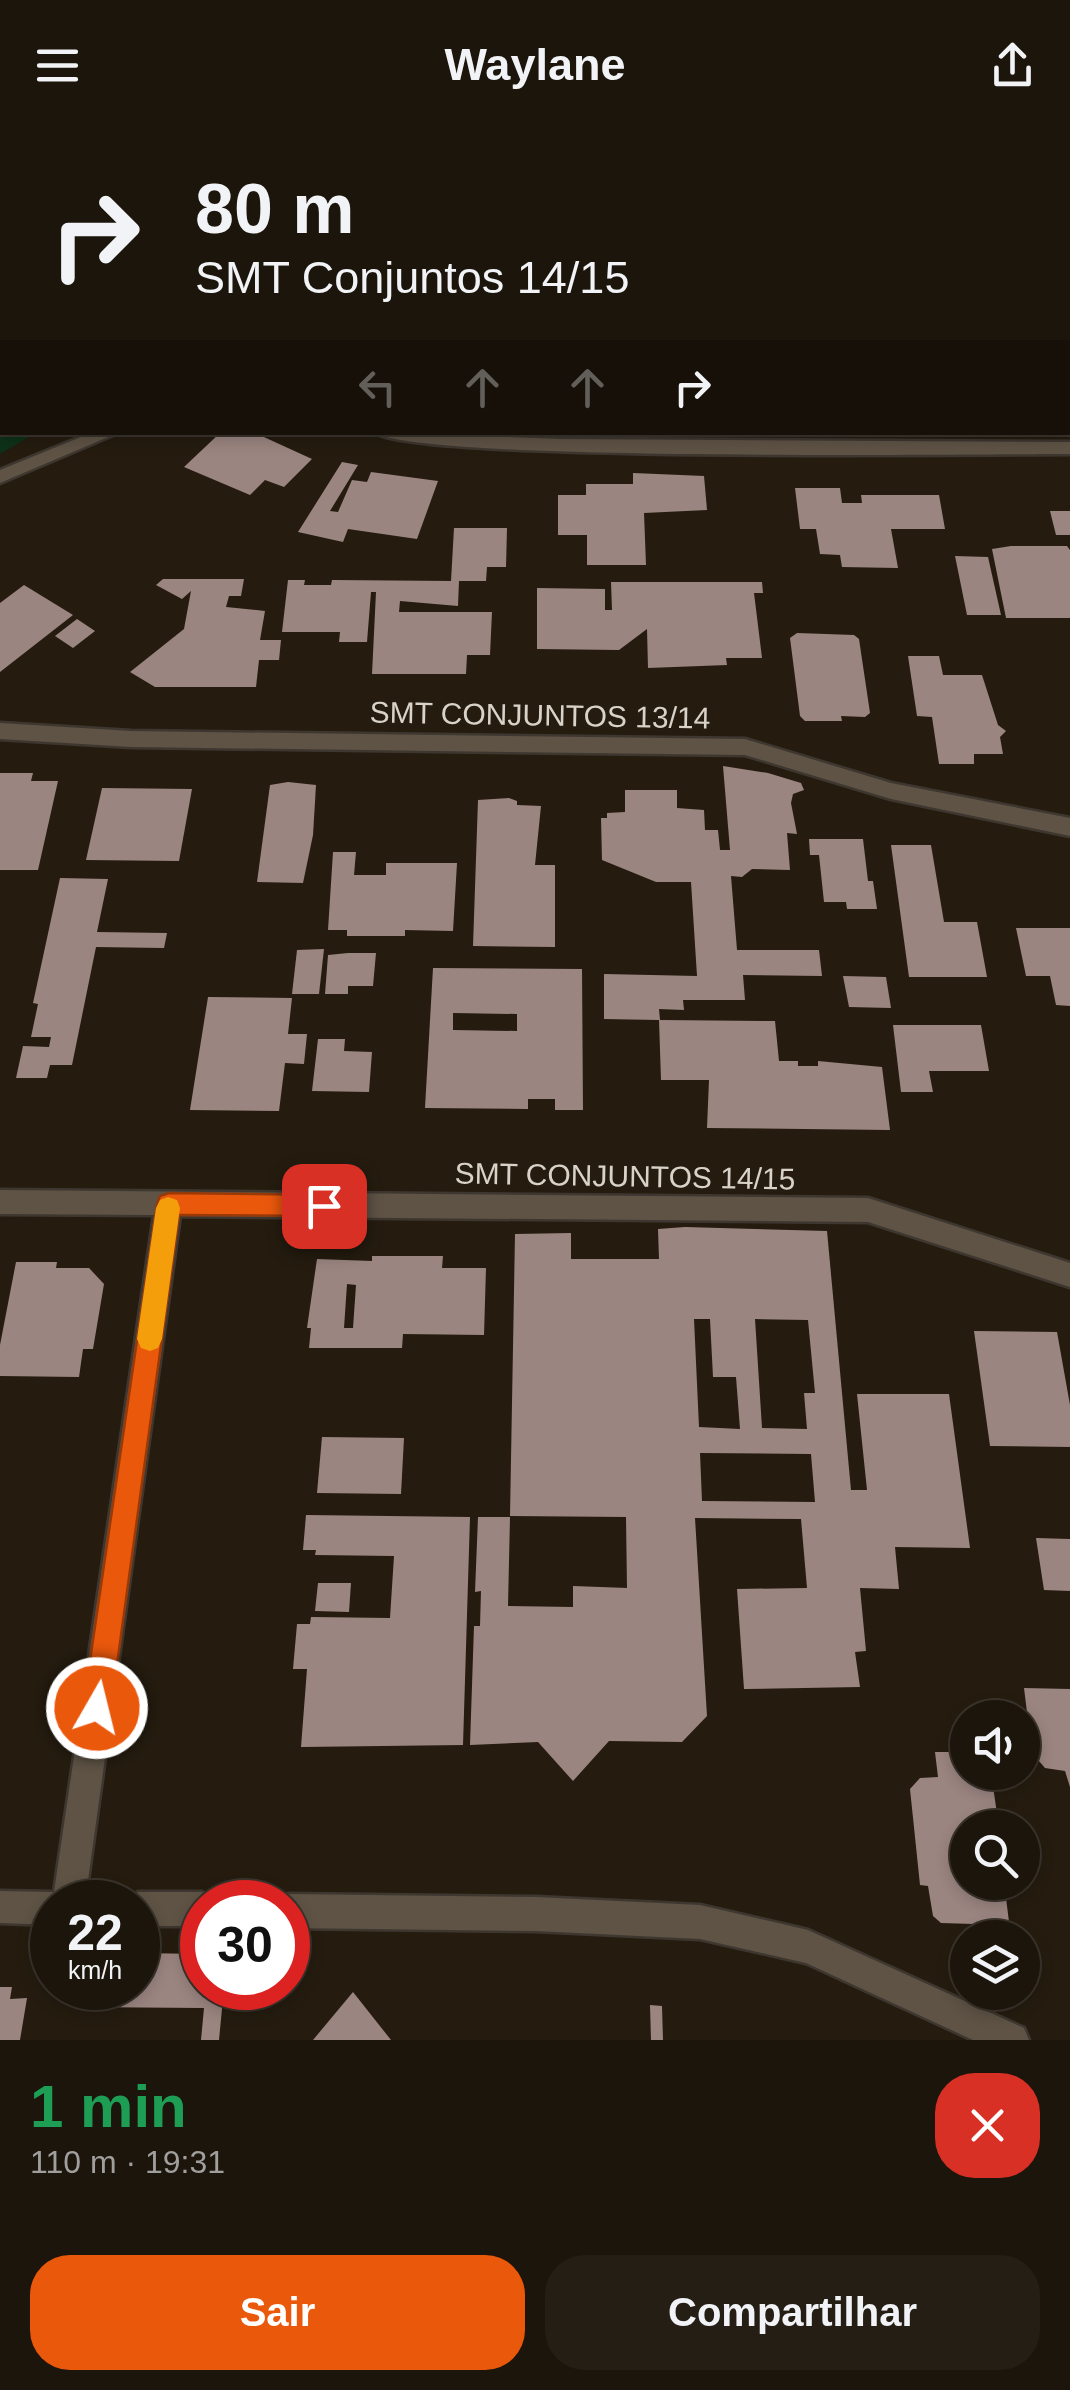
<!DOCTYPE html>
<html lang="pt">
<meta charset="utf-8">
<style>
body{margin:0;font-family:Helvetica,sans-serif;background:#251e14;color:#f1f3f6;height:100vh;display:flex;flex-direction:column;font-size:38px;white-space:nowrap}
*{box-sizing:border-box;margin:0}
p{font-size:32px;color:#a09f9d}
.icon{flex:none;width:55px;height:55px;fill:none;stroke:currentColor;stroke-width:2;stroke-linecap:round;stroke-linejoin:round}
.map{position:relative;height:1910px;overflow:hidden}
.details{display:flex;flex-direction:column;background:#1c150b;flex:1}
.details>*{flex:none}
.top-card{position:absolute;left:0px;top:0px;width:1070px;height:305px;box-shadow:0 5px 15px #0003,0 0 0 2px #3a342c;background:#1c150b;color:#f1f3f6;overflow:hidden}
.fabs{position:absolute;left:950px;top:1570px;display:grid;gap:20px}
.fabs a{display:grid;place-items:center;width:90px;height:90px;border-radius:50%;background:#1c150b;box-shadow:0 5px 15px #0003,0 0 0 2px #3a342c;font-size:50px}
.speed{position:absolute;left:30px;top:1750px;display:flex;gap:20px;font-size:50px;font-weight:700;text-align:center}
.speed>*{display:grid;place-content:center;width:130px;height:130px;border-radius:50%;background:#1c150b;box-shadow:0 5px 15px #0003,0 0 0 2px #3a342c;line-height:1}
.speed small{font-size:25px;font-weight:400}
.speed .limit{border:15px solid #d22;background:#fff;color:#111}
.pin{position:absolute;display:grid;place-items:center;width:85px;height:85px;color:#fff;margin:-42px;border-radius:20px;box-shadow:0 5px 15px #0006}
.me{position:absolute;width:110px;margin:-55px;rotate:8deg;stroke-linejoin:round;filter:drop-shadow(0 0 8px #0008)}
.turn{display:flex;align-items:center;gap:35px;height:210px;padding:0 30px;font-size:45px}
.turn .icon{width:130px;height:130px;stroke-width:2.5}
.turn b{display:block;font-size:70px;line-height:85px}
.lanes{display:flex;align-items:center;height:95px;padding:0 30px;background:#0003;justify-content:center;gap:50px;direction:ltr}
.lanes .off{opacity:.35}
.round{display:grid;place-items:center;flex:none;width:105px;height:105px;border-radius:40px;background:#251e14}
.summary{display:flex;align-items:center;justify-content:space-between;height:170px;padding:0 30px}
h1{font-size:60px;font-weight:600;line-height:75px;color:#1e9e55}
.cta{display:flex;gap:20px;margin-top:auto;padding:20px 30px}
.cta a{flex:1;height:115px;border-radius:40px;background:#ea580c;color:#fff;font-size:40px;font-weight:600;line-height:115px;text-align:center}
.cta a+a{background:#251e14;color:#f1f3f6}
header{display:flex;justify-content:space-between;align-items:center;height:130px;padding:0 30px;background:#1c150b;font-size:45px;font-weight:600}
.map>svg:first-child{display:block}
</style>
<header><svg class="icon" aria-label="menu" viewBox="0 0 24 24"><path d="M4 6h16M4 12h16M4 18h16"/></svg>Waylane<svg class="icon" aria-label="share" viewBox="0 0 24 24"><path d="M12 15V3M7 8l5-5 5 5M5 13v7h14v-7"/></svg></header>
<div class="map">
<svg width="1070" height="1910" viewBox="0 0 1070 1910">
<rect width="100%" height="100%" fill="#251c0f"/>
<polygon fill="#0e3119" points="0,0 597,0 597,2 2,2 2,302 36,303 0,324"/>
<g fill="#9b8581" fill-rule="evenodd">
<polygon points="221,302 253,302 312,329 284,357 265,350 250,365 184,337"/>
<polygon points="342,332 358,335 330,381 338,382 352,350 367,352 371,342 438,351 417,409 348,399 343,412 298,402"/>
<polygon points="633,343 704,346 707,380 644,383 646,435 587,435 587,405 558,405 558,365 586,365 586,354 633,354"/>
<polygon points="795,358 840,358 842,373 862,373 861,365 939,365 945,399 891,399 898,438 842,437 840,425 820,424 816,399 800,399"/>
<polygon points="1050,381 1070,381 1070,405 1056,405"/>
<polygon points="454,398 507,398 506,437 487,437 486,451 459,451 458,476 400,471 399,482 492,482 490,525 467,525 466,544 372,544 376,462 371,462 367,512 339,512 340,502 282,502 288,450 305,450 304,455 331,455 332,450 451,451"/>
<polygon points="1011,416 1067,416 1070,420 1070,488 1006,488 992,419"/>
<polygon points="955,426 988,427 1001,485 967,485"/>
<polygon points="163,449 244,449 241,466 229,466 226,477 265,481 260,510 281,510 279,530 259,530 256,557 155,557 130,542 184,499 191,461 182,469 156,455"/>
<polygon points="611,452 762,452 763,463 754,463 762,528 726,528 727,535 648,538 647,499 619,520 537,519 537,458 605,459 605,480 612,480"/>
<polygon points="24,455 73,485 0,542 0,473"/>
<polygon points="77,489 95,501 73,518 55,506"/>
<polygon points="797,503 854,505 859,509 870,583 865,587 841,586 842,591 805,591 800,586 790,508"/>
<polygon points="908,526 939,526 943,545 982,545 998,595 1006,601 1000,607 1003,624 974,624 974,634 939,634 932,587 917,586"/>
<polygon points="723,636 768,643 801,653 804,660 793,664 791,673 797,704 787,703 790,740 752,739 742,747 731,746 737,820 819,820 822,846 743,845 745,870 683,870 684,880 659,879 660,890 775,891 779,931 798,931 798,936 818,936 818,931 882,937 890,1000 707,998 709,950 661,950 659,890 604,889 604,844 697,846 691,752 656,752 602,730 601,688 607,688 607,683 625,682 625,660 677,660 677,678 704,680 705,700 718,700 720,720 730,720"/>
<polygon points="0,643 33,643 31,651 58,651 38,740 0,740"/>
<polygon points="288,652 316,655 313,705 303,753 257,752 270,655"/>
<polygon points="102,658 192,659 179,731 86,730"/>
<polygon points="509,668 517,671 517,675 541,676 535,735 555,735 555,817 473,816 478,670"/>
<polygon points="809,709 863,709 868,751 873,751 877,779 847,779 846,772 824,772 819,725 810,725"/>
<polygon points="891,715 931,715 944,792 977,792 987,847 909,847"/>
<polygon points="333,722 356,722 354,745 386,745 386,733 457,733 453,801 405,800 405,806 347,806 347,800 328,800"/>
<polygon points="60,748 108,749 97,802 167,803 164,818 96,817 72,935 50,935 47,948 16,948 23,916 49,917 51,907 31,907 38,874 33,873"/>
<polygon points="1016,798 1070,798 1070,876 1056,875 1050,846 1026,846"/>
<polygon points="324,819 319,864 292,864 297,820"/>
<polygon points="348,823 376,823 373,856 348,856 348,864 325,864 328,825"/>
<path d="M433,838L582,839L583,980H555V969H528V979L425,978ZM453,883L517,884V901L453,900Z"/>
<polygon points="843,846 886,847 891,878 849,877"/>
<polygon points="208,867 292,868 288,904 307,904 304,934 285,933 279,981 190,980"/>
<polygon points="893,895 981,895 989,941 929,941 933,962 901,962"/>
<polygon points="318,909 345,909 344,921 372,922 369,962 312,961"/>
<path d="M685,1097L827,1101L851,1360H867L857,1264H949L970,1418L895,1417L899,1459L860,1458L866,1521L855,1522L860,1557L744,1559L737,1459L807,1458L801,1389L695,1388L707,1586L682,1612L609,1611L573,1651L538,1612L470,1615L474,1496H480L481,1461L475,1462L478,1387H510L508,1476L573,1477V1456L627,1458L626,1387L510,1386L515,1104L571,1103V1129H659L658,1099ZM694,1189H710L713,1247H736L740,1299L699,1297ZM755,1189L808,1190L815,1263H804L807,1299L762,1298ZM700,1323L811,1324L815,1372L702,1371Z"/>
<path d="M372,1126H443L442,1138H486L484,1205L403,1204L402,1218H309L311,1198H307L317,1129L372,1131ZM347,1154L356,1155L353,1198H344Z"/>
<polygon points="16,1132 57,1132 56,1138 89,1138 104,1154 93,1219 83,1219 79,1247 0,1246 0,1215"/>
<polygon points="974,1201 1057,1202 1070,1275 1070,1317 990,1316"/>
<polygon points="322,1307 404,1308 401,1364 317,1363"/>
<polygon points="306,1385 470,1387 463,1615 301,1617 307,1539 293,1539 297,1494 310,1494 311,1487 390,1488 394,1426 315,1425 316,1420 303,1420"/>
<polygon points="1036,1408 1070,1409 1070,1461 1044,1460"/>
<polygon points="318,1453 351,1453 349,1482 315,1481"/>
<polygon points="1024,1558 1070,1559 1070,1657 1065,1641 1045,1638 1032,1623"/>
<polygon points="935,1622 968,1622 968,1642 991,1642 999,1698 968,1698 968,1752 1004,1752 1009,1792 1006,1795 941,1793 933,1786 928,1756 920,1755 910,1659 920,1648 938,1647"/>
<polygon points="138,1823 202,1824 202,1858 224,1858 219,1910 201,1910 204,1878 76,1877 79,1858 138,1858"/>
<polygon points="0,1857 12,1857 10,1869 27,1868 20,1910 0,1910"/>
<polygon points="353,1862 391,1910 313,1910"/>
<polygon points="650,1875 662,1876 663,1910 651,1910"/>
</g>
<g fill="none" stroke-linecap="round" stroke-linejoin="round">
<g stroke="#3e3730" stroke-width="5">
<g id="minor">
<rect x="1068" y="14" width="2" height="10"/>
<polygon points="93,302 120,302 0,353 0,340"/>
<path d="M374,302L562,309L1070,312V324C981,324 410,332 374,302Z"/>
<polygon points="0,593 131,601 745,609 891,653 1070,688 1070,706 891,669 745,625 131,617 0,609"/>
<polygon points="0,1060 868,1068 1070,1133 1070,1157 868,1092 180,1086 85,1772 52,1772 52,1795 0,1793 0,1761 54,1762 154,1085 0,1084"/>
<polygon points="138,1762 202,1762 216,1772 202,1772 202,1796 138,1796 138,1772 124,1772"/>
<polygon points="288,1764 536,1767 700,1775 808,1800 1024,1898 1029,1910 973,1910 806,1833 700,1809 536,1801 288,1798 288,1772 275,1772"/>
</g>
</g>
<use href="#minor" fill="#5e5345" fill-rule="evenodd"/>
</g>
<polygon fill="#ea580c" stroke="#983908" stroke-width="2.5" points="169,1063 324,1065 333,1068 336,1076 333,1083 324,1086 179,1085 111,1578 107,1588 97,1593 87,1588 83,1578 157,1074 160,1066"/>
<polygon fill="#f59e0b" points="168,1067 177,1070 180,1078 162,1209 158,1218 150,1221 141,1218 137,1209 156,1078 160,1070"/>
<g text-anchor="middle" dominant-baseline="central" stroke-width="10" stroke-linejoin="round" paint-order="stroke">
<g font-size="30" fill="#d8d2c9" stroke="#251c0f">
<text transform="translate(540 585) rotate(1)">SMT CONJUNTOS 13/14</text>
<text transform="translate(625 1046) rotate(1)">SMT CONJUNTOS 14/15</text>
</g>
</g>
</svg>
<div class="fabs">
<a><svg class="icon" aria-label="sound" viewBox="0 0 24 24"><path d="M4 9h4l5-4v14l-5-4H4zM17 9q2 3 0 6"/></svg></a>
<a><svg class="icon" aria-label="search" viewBox="0 0 24 24"><circle cx="10" cy="10" r="6"/><path d="M15 15l6 6"/></svg></a>
<a><svg class="icon" aria-label="layers" viewBox="0 0 24 24"><path d="M12 4l9 5-9 5-9-5zM3 14l9 5 9-5"/></svg></a>
</div>
<div class="speed"><div>22<small>km/h</small></div><div class="limit">30</div></div>
<div class="pin" style="left:324px;top:1076px;background:#d93025"><svg class="icon" aria-label="arrive" viewBox="0 0 24 24"><path d="M6 21V4h12l-3 4 3 4H6"/></svg></div>
<svg class="me" style="left:97px;top:1578px" viewBox="-20 -20 40 40"><circle r="17" fill="#ea580c" stroke="#fff" stroke-width="3"/><path d="M0-11L8 9 0 5-8 9z" fill="#fff"/></svg>
<div class="top-card">
<div class="turn"><svg class="icon" aria-label="right" viewBox="0 0 24 24"><path d="M7 20v-9h11M14 6l5 5-5 5"/></svg><div><b>80 m</b>SMT Conjuntos 14/15</div></div>
<div class="lanes"><svg class="icon off" aria-label="left" viewBox="0 0 24 24"><path d="M17 20v-9H6M10 6l-5 5 5 5"/></svg><svg class="icon off" aria-label="ahead" viewBox="0 0 24 24"><path d="M12 20V5M6 11l6-6 6 6"/></svg><svg class="icon off" aria-label="ahead" viewBox="0 0 24 24"><path d="M12 20V5M6 11l6-6 6 6"/></svg><svg class="icon" aria-label="right" viewBox="0 0 24 24"><path d="M7 20v-9h11M14 6l5 5-5 5"/></svg></div>
</div>
</div>
<section class="details">
<div class="summary"><div><h1>1 min</h1><p>110 m · 19:31</p></div><a class="round" style="background:#d93025;color:#fff"><svg class="icon" aria-label="close" viewBox="0 0 24 24"><path d="M6 6l12 12M18 6L6 18"/></svg></a></div>
<div class="cta"><a>Sair</a><a>Compartilhar</a></div>
</section>
